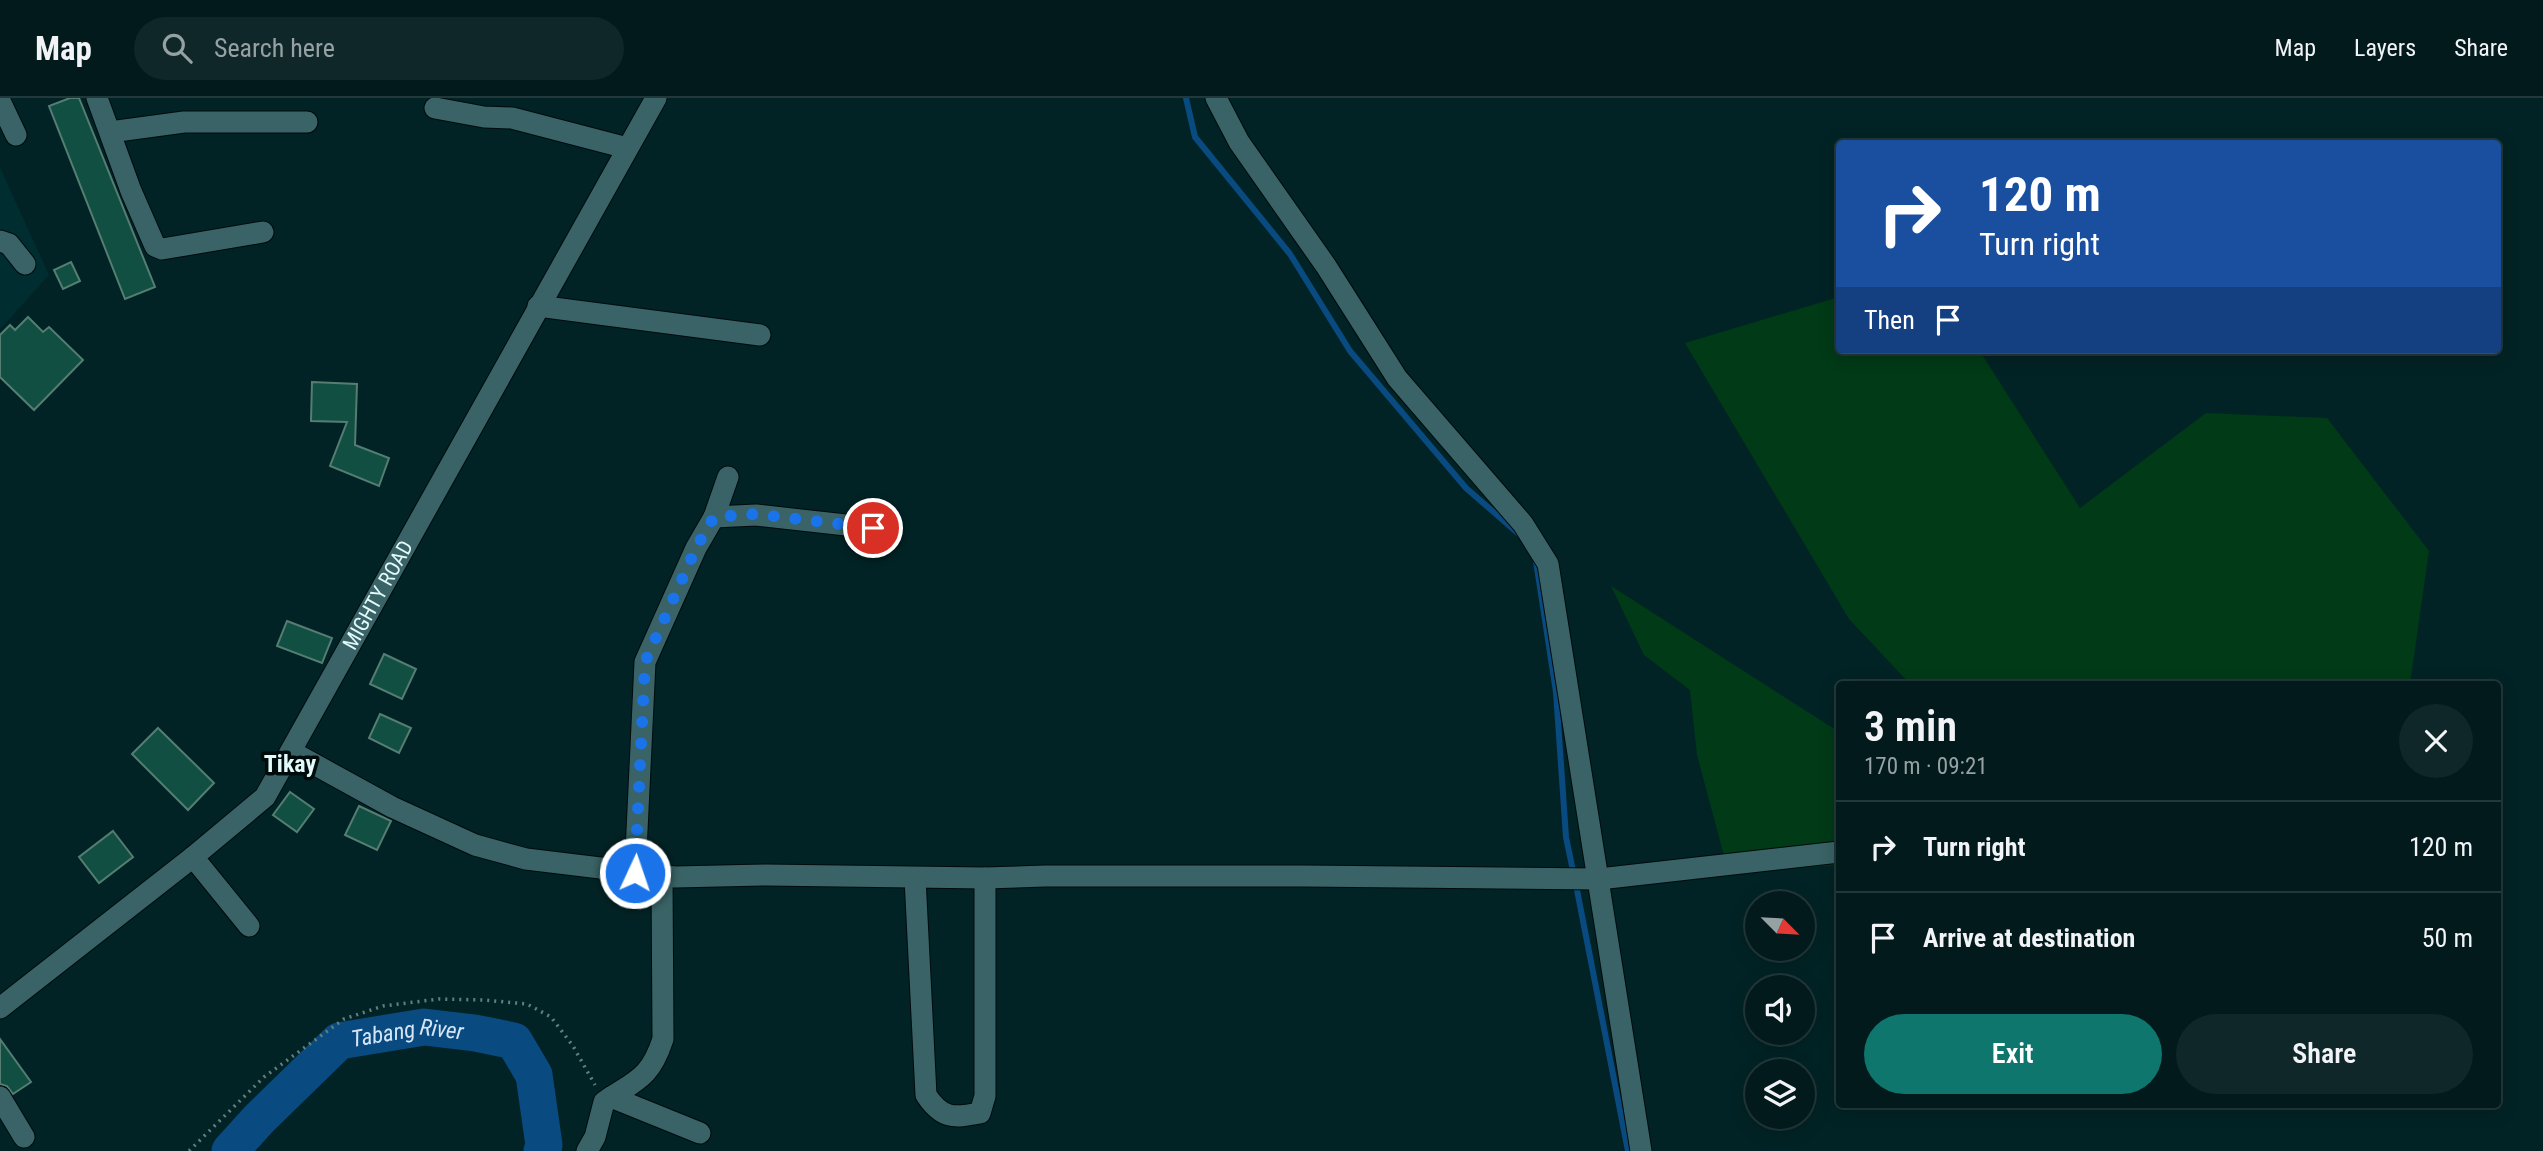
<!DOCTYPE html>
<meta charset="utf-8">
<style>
body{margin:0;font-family:"Roboto Condensed",sans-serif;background:#102729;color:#f1f3f6;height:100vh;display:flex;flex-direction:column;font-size:26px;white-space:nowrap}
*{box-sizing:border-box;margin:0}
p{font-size:23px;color:#96a1a3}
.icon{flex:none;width:38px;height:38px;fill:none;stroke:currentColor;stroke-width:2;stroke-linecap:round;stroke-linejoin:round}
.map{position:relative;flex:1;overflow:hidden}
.drawer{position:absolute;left:1836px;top:583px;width:665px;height:427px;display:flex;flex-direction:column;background:#021a1c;border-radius:7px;box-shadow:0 4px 18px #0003,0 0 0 2px #23383b}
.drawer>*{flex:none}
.banner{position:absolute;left:1836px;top:42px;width:665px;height:214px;border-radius:7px;box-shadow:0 4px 18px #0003,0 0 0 2px #23383b;background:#1a4fa0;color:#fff;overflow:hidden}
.needle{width:46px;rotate:114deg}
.fabs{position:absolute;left:1745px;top:793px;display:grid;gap:14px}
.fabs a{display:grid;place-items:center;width:70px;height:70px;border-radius:50%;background:#021a1c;box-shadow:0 4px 18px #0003,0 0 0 2px #23383b;font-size:35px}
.pin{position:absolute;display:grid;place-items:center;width:60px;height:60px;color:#fff;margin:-30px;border:4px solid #fff;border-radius:50%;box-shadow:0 2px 7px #0007}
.me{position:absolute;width:77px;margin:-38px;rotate:3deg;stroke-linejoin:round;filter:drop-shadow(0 0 5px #0008)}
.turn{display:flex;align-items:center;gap:24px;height:147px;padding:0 28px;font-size:32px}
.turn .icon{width:91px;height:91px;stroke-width:2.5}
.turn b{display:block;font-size:49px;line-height:60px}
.then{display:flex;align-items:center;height:66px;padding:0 28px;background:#0003;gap:14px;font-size:26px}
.round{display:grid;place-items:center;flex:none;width:74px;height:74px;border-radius:37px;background:#102729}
.head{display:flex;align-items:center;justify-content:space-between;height:119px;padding:0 28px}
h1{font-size:42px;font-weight:600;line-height:52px}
.primary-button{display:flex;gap:14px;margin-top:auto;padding:14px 28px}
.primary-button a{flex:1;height:80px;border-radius:42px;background:#0f766e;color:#fff;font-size:28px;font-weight:600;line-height:80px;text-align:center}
.primary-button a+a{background:#102729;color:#f1f3f6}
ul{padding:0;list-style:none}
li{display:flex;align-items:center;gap:21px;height:91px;padding:0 28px;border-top:2px solid #23383b}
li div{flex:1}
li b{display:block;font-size:26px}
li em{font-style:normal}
header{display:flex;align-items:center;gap:42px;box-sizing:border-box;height:98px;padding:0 35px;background:#021a1c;border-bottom:2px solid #23383b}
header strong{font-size:33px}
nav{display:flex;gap:38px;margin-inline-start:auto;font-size:24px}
.search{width:490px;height:63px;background:#102729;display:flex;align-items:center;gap:18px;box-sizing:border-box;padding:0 24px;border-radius:38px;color:#96a1a3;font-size:26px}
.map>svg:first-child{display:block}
</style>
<header>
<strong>Map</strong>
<div class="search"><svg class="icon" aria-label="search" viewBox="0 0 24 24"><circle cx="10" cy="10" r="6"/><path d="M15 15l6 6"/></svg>Search here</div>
<nav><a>Map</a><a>Layers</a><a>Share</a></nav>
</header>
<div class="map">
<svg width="2543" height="1053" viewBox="0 0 2543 1053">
<rect width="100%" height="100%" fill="#022325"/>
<polygon fill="#002e30" points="0,70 49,177 0,231"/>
<g fill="#003a17">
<polygon points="1839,199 1839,252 1979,252 2080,410 2206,315 2327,320 2429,453 2410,586 1910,586 1849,521 1685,245"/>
<polygon points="1611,488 1839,634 1839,767 1727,775 1726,765 1697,657 1690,592 1644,557"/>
</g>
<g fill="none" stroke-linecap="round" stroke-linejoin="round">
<g stroke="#094b81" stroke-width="6">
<polyline points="1186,0 1195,39 1290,156 1350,253 1466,390 1520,437"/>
<polyline points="1536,463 1556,594 1566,739 1573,773"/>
<polyline points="1576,787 1628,1053"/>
</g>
<path stroke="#094b81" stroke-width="37" id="s1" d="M230,1053L259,1021L339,943L424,929L475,935L514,943L534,977L544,1047L542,1053"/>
</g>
<g fill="#114f43" stroke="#557d72" stroke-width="2">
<polygon points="70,0 79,0 155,189 125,201 49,8"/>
<polygon points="71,164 80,183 63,191 54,172"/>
<polygon points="28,219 43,234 49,229 83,262 34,312 0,279 0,237 10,227 15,232"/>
<polygon points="312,284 357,286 355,347 389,360 379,388 330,368 347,324 311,323"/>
<polygon points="287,523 332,540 322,565 277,548"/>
<polygon points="384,556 416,571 402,601 370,586"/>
<polygon points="380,616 411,630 399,655 369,640"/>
<polygon points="158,630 214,685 188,712 132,656"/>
<polygon points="290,694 314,711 297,734 273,717"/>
<polygon points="359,708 391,723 377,752 345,737"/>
<polygon points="113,733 133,759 99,785 79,759"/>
<polygon points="0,941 31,984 13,996 7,988 0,986"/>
</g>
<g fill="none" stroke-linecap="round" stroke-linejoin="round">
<g stroke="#000b0d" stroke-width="23">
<g id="minor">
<polyline points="97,0 131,93 155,148 162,151 263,134"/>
<polyline points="1216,0 1239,44 1326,168 1397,280 1523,426 1548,466 1641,1053"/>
<polyline points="0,3 16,37"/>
<polyline points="435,10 484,19 512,20 627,50"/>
<polyline points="110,34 184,24 307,24"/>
<polyline points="0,143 9,146 25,166"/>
<polyline points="538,208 760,237"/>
<polyline points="714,419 728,379"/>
<polyline points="292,654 392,709 475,747 526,761 675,779 766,777 985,780 1045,778 1304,778 1599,781 1839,754"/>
<polyline points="193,759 249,828"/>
<polyline points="635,775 645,564 696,450 714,419 756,417 873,430"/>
<path d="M915,780L926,997C942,1021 953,1020 980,1015L985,998V780"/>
<path id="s2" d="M0,910L193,759L265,699L656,0"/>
<polyline points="0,999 24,1039"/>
<polyline points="611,999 700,1035"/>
<path d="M587,1053L595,1039L604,1004C636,982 650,981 663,941L662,778"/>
</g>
</g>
<polyline stroke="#638081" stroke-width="3.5" stroke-dasharray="2 5" stroke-linecap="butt" points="189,1053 264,979 344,921 383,908 439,901 484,902 527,906 551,919 573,948 595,987"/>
<use href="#minor" stroke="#396366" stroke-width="21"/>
</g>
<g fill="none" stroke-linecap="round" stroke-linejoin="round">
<polyline stroke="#1a73e8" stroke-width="12" stroke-dasharray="0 21.6" points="635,775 645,564 696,450 714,419 756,416 873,430"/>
</g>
<g text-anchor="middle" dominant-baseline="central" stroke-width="7" stroke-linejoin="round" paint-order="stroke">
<g font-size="21" fill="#e3fafb" stroke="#000b0c">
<text stroke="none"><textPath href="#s2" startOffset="570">MIGHTY ROAD</textPath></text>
</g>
<g font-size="23" font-style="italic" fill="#d6e5f5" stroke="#000b0c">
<text stroke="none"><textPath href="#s1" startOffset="224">Tabang River</textPath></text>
</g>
<g font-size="24" font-weight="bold" fill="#e3fafb" stroke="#000b0c">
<text x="290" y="666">Tikay</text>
</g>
</g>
</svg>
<div class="fabs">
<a><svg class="needle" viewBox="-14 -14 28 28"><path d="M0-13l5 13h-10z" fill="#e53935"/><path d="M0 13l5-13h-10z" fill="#96a1a3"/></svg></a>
<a><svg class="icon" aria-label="sound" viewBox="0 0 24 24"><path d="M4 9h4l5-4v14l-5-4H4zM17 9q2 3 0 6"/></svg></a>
<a><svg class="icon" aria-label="layers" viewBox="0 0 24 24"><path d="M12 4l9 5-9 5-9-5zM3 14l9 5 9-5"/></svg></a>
</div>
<div class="pin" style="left:873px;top:430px;background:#d93025"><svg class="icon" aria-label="arrive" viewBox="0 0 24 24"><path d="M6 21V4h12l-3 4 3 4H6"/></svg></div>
<svg class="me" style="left:635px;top:775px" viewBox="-20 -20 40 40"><circle r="17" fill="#1a73e8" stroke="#fff" stroke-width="3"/><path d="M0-11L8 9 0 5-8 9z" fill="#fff"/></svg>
<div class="banner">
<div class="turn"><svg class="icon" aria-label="right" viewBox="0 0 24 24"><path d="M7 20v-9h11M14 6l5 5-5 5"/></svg><div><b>120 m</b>Turn right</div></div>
<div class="then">Then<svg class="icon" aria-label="arrive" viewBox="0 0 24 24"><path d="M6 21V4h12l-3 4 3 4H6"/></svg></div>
</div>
<section class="drawer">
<div class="head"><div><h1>3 min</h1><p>170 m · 09:21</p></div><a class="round"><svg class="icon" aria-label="close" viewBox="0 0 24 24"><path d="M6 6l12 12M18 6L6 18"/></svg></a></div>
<ul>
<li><svg class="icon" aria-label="right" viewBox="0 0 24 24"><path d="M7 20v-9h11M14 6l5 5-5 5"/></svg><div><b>Turn right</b></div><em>120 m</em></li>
<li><svg class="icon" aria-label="arrive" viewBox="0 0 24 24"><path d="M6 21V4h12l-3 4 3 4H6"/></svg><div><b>Arrive at destination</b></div><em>50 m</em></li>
</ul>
<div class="primary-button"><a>Exit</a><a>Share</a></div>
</section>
</div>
